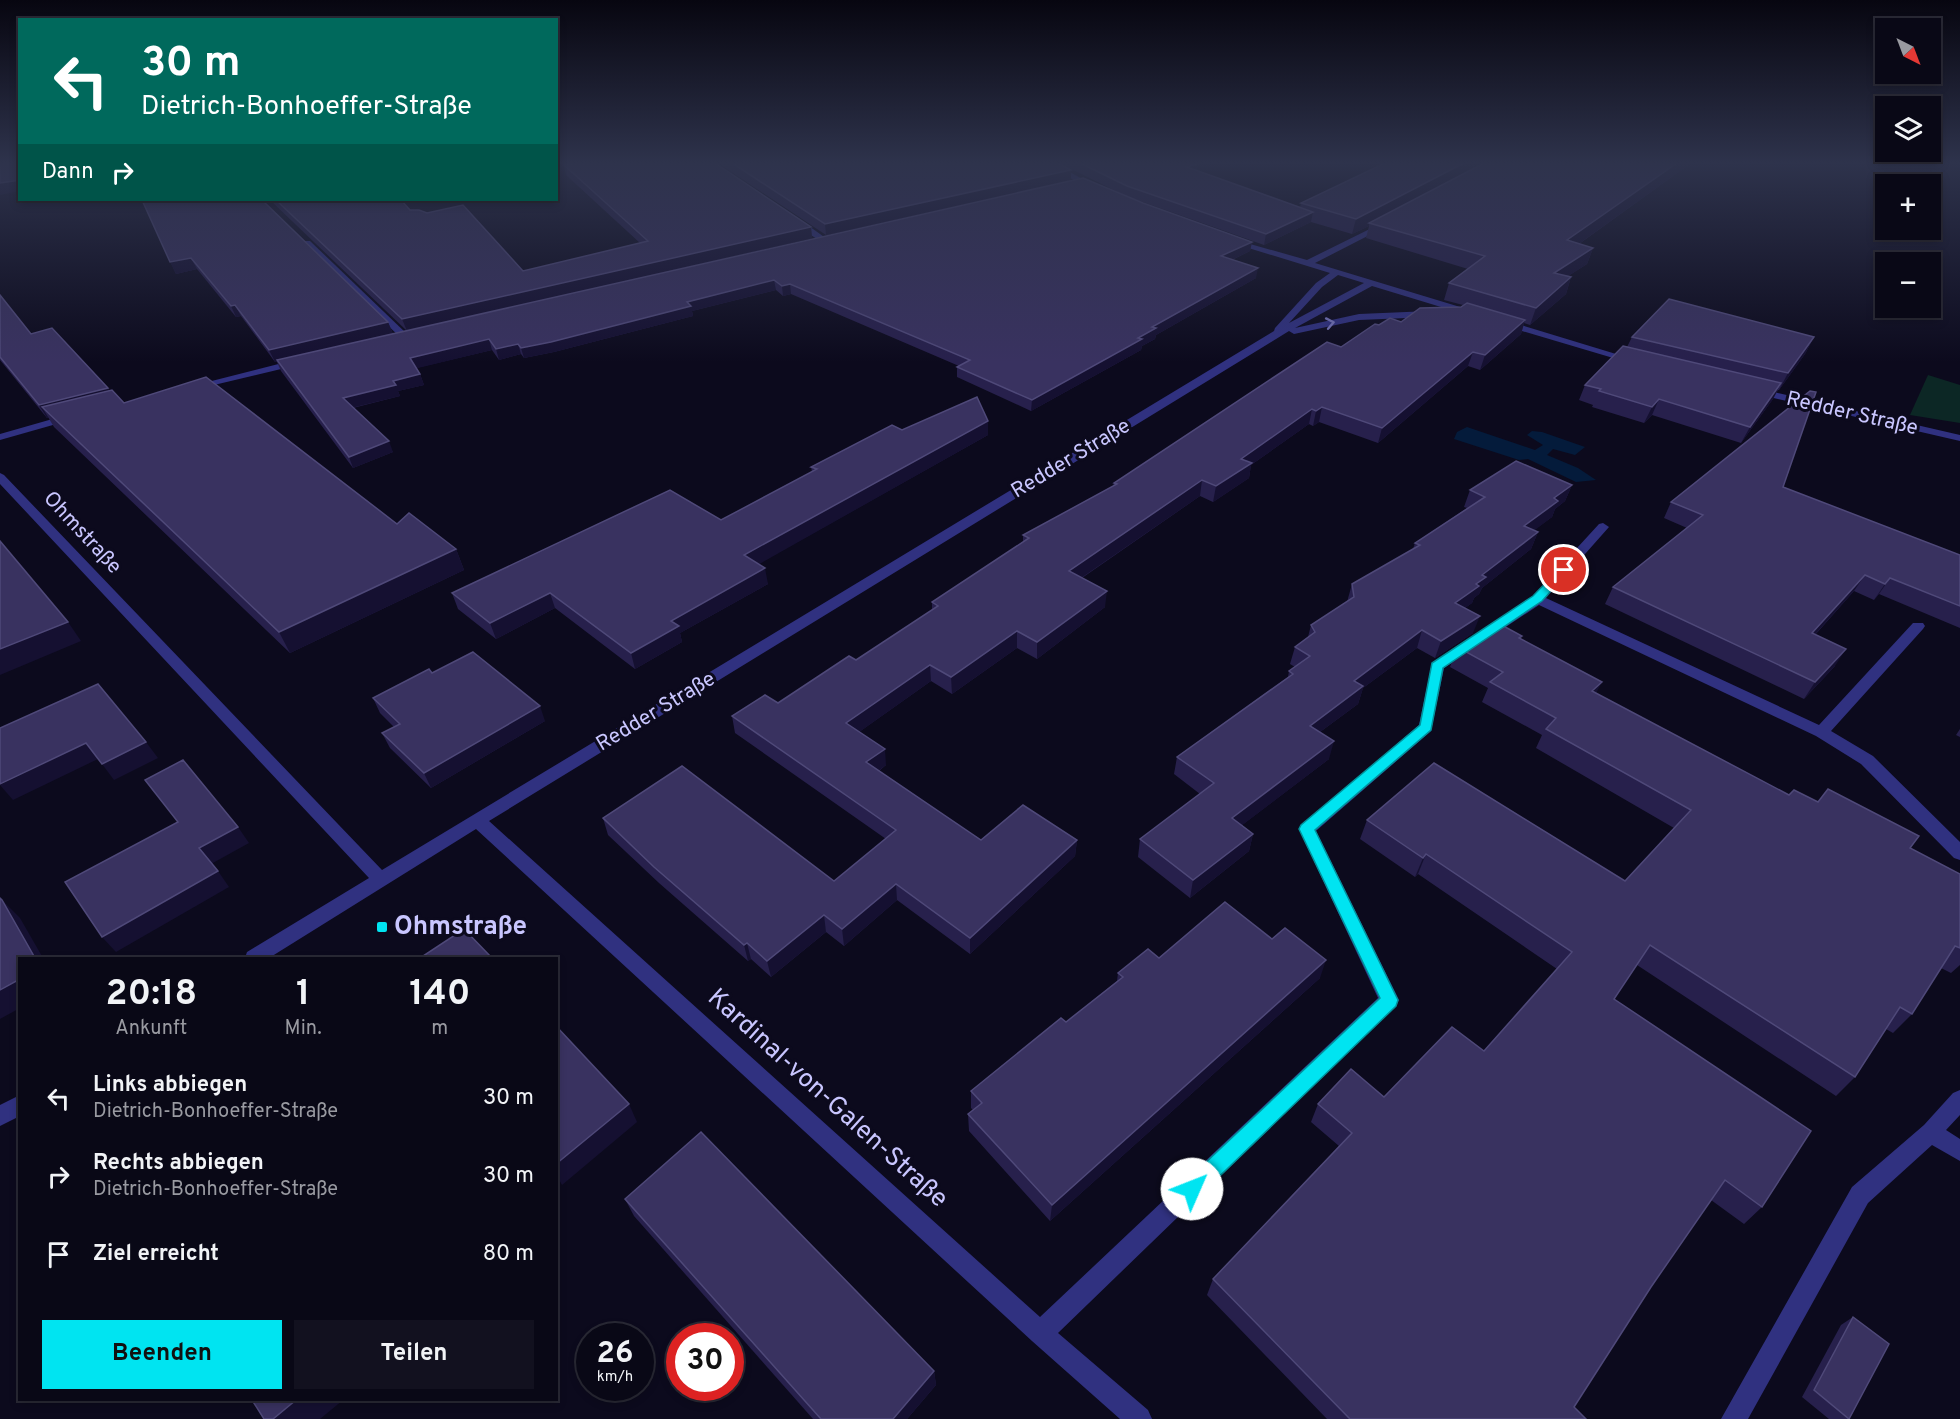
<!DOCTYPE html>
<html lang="de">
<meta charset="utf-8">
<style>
body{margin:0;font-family:Overpass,sans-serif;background:#12111f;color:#f1f3f6;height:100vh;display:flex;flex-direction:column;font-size:22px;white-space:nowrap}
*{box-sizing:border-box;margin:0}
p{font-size:20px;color:#999aa1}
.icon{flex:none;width:33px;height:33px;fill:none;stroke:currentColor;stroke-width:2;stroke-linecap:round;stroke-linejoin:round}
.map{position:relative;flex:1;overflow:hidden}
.details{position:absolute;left:18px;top:957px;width:540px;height:444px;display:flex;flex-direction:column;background:#090816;border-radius:0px;box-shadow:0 3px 9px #0003,0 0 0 2px #292935}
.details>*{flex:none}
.banner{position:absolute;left:18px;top:18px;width:540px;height:183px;border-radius:0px;box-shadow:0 3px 9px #0003,0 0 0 2px #292935;background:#00695c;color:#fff;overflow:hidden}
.needle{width:39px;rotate:138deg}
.buttons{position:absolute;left:1875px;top:18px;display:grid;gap:12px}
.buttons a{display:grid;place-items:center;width:66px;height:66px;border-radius:0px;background:#090816;box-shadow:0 3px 9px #0003,0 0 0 2px #292935;font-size:30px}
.speed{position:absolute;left:576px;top:1323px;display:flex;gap:12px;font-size:30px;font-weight:700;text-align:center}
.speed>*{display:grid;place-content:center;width:78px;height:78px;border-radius:50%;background:#090816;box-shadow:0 3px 9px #0003,0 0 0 2px #292935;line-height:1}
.speed small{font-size:15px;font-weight:400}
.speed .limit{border:9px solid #d22;background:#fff;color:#111}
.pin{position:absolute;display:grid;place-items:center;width:51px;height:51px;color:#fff;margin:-26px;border:3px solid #fff;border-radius:50%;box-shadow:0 2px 6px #0007}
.me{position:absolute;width:66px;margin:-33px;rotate:46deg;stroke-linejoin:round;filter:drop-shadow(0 0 4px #0008)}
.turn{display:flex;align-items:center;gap:21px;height:126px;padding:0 24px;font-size:27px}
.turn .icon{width:78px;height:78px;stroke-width:2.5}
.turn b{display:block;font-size:42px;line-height:51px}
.then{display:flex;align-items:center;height:57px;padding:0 24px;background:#0003;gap:12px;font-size:22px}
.eta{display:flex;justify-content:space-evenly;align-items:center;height:102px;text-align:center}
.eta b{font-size:36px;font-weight:700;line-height:42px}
.button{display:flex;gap:12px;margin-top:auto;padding:12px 24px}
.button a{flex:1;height:69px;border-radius:0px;background:#00e4f1;color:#111;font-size:24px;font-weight:700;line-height:69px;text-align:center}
.button a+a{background:#12111f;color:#f1f3f6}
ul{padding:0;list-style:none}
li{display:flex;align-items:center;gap:18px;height:78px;padding:0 24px}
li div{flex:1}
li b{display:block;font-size:22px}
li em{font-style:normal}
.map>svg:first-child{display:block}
</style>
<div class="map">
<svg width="1960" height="1419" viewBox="0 0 1960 1419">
<rect width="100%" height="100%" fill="#0c0a1d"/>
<polygon fill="#0c2725" points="1928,375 1960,385 1960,423 1910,415"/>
<polygon fill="#041b3b" points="1467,427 1535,450 1543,445 1527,435 1532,431 1542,432 1585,447 1575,455 1553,449 1547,455 1578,468 1596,480 1576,482 1528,459 1519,460 1454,439 1457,432"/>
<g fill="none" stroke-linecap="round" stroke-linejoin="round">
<g fill="#303180" fill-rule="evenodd">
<polygon points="1043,163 1053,163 1099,188 1092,190"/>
<polygon points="793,219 799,219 827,239 820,241 793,223"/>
<path d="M1386,221H1389V225L1315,263L1470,310V314H1464L1372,286L1295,328L1359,314L1430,311L1435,314L1430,317L1359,320L1294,334L1289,331L489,821L1040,1317L1378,998L1299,829L1419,725L1432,663L1533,596L1599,524L1603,523L1609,527L1546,598L1819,725L1913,623H1923L1925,626L1923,629L1831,731L1873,756L1960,842V860L1954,858L1861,764L1816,736L1539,605L1444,668L1431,731L1316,831L1399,1000L1396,1006L1058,1333L1148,1410L1152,1419H1120L1032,1341L476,829L269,958H245L247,952L369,878L0,484V473L4,475L382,870L1274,331L1275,328L1316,283L1330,273L1229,242V238L1307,260ZM1338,275L1364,283L1289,323L1322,287Z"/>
<polygon points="304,241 310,241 407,334 407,338 401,338 304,245"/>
<polygon points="1502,321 1508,321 1639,361 1630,363 1502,325"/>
<polygon points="298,359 303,362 302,364 193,390 188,387"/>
<polygon points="1756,388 1960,435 1960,441 1752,393 1752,389"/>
<polygon points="70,414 74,415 74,419 0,440 0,434"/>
<polygon points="1960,1090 1960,1115 1946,1130 1960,1139 1960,1161 1932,1145 1868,1203 1748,1419 1721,1419 1852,1187 1924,1125 1953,1093"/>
<polygon points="20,1095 20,1116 0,1126 0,1105"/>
</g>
</g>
<g fill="#27204c">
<polygon points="718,163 1058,163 1071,170 1071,180 826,235"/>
<polygon points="1059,163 1195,163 1197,164 1196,170 1300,207 1301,203 1385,163 1691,163 1579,244 1593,248 1587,264 1568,276 1571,277 1566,294 1530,325 1524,323 1521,334 1480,370 1468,366 1378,443 1319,422 1313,426 1309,424 1251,465 1249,478 1213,502 1200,496 1082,578 1105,607 1037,659 1017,648 952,694 931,681 859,732 886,765 879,771 981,840 1077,840 1075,856 970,954 897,900 844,946 826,932 771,977 751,959 748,961 659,883 608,835 603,818 834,881 886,839 735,733 732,716 778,703 856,660 932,610 932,602 1023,542 1023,535 1113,486 1114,483 1379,325 1401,322 1461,307 1463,305 1444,300 1449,283 1468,269 1366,238 1369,226 1352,234 1311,222 1264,245 1126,196"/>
<polygon points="564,165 811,227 812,238 407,331 270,200 401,200 410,210 523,271 640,243 566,175"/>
<polygon points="142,200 388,322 393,334 1143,203 1252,242 1250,251 1232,260 1256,278 1156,335 1155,339 1142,346 1141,350 1031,411 957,377 957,367 959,366 791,294 783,296 776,290 692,311 693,316 554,352 524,358 521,354 499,360 492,350 416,368 420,374 424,385 398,391 400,396 353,408 393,452 353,468 281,371 277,362 275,362 241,316 236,317 197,269 176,274"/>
<polygon points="0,295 31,334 109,391 124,403 456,549 464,570 290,653 54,427 48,417 47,418 0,360"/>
<polygon points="1632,337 1814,337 1805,354 1779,390 1778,390 1773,399 1741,443 1652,415 1644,423 1592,407 1593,405 1579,400 1585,385 1627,347"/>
<polygon points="988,421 988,435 758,564 768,584 680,633 682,642 635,669 555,608 496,639 458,609 452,593 721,520 812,472 811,467 902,430"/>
<polygon points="1572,485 1565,501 1555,509 1552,517 1534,530 1538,532 1531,549 1482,588 1479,594 1474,598 1472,603 1465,608 1473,633 1435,658 1417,648 1363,688 1358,704 1320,732 1329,759 1242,825 1253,834 1249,851 1190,898 1138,857 1140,839 1200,794 1174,774 1177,757 1288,677 1289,671 1295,667 1290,664 1295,647 1308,637 1311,625 1347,602 1352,584 1413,549 1415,543 1467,508 1464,507 1470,490"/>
<polygon points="1783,487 1960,555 1960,628 1879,594 1874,600 1854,591 1815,635 1835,666 1804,699 1605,604 1613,587 1687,528 1664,518 1671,502"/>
<polygon points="1522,636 1521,639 1596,693 1789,795 1910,848 1960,874 1960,965 1951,973 1941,968 1912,1014 1893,1033 1886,1029 1855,1077 1836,1096 1637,965 1614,999 1762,1207 1744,1224 1711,1200 1651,1287 1574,1407 1586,1419 1327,1419 1207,1295 1213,1279 1339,1146 1311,1122 1318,1104 1384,1097 1484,1051 1557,969 1418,874 1415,877 1360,839 1367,820 1625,881 1674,828 1536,748 1542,735 1482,702 1488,688 1450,667 1457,647"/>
<polygon points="432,673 545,721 431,788 390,748 382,733 394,727 380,713 373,698"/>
<polygon points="1960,729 1960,737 1956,735"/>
<polygon points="1159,958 1320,978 1050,1221 969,1131 968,1114 973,1110 971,1108 971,1091 1066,1022 1117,981 1118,973"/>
<polygon points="625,1199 934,1371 936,1385 907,1419 813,1419 634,1216"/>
<polygon points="1853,1317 1849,1419 1829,1419 1802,1397 1841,1325"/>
</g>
<g fill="#151031">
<polygon points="1464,163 1488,163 1369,223 1369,226 1352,234 1356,219"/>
<polygon points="1677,163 1691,163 1562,256 1567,240"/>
<polygon points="1197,164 1196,174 1187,167"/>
<polygon points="1071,170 1071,180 826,235 825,224"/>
<polygon points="20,180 20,191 0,195 0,183"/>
<polygon points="1313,212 1311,222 1264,245 1266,234"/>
<polygon points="811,227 812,238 407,331 402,319"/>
<polygon points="1252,242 1250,251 1219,266 1221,256"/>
<polygon points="1593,248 1587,264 1548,289 1554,273"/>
<polygon points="191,258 197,269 176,274 170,262"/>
<polygon points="1258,268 1256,278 1156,335 1155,339 1142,346 1141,350 1031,411 1032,400 1138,338 1152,327"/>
<polygon points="1571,277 1566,294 1530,325 1536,308"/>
<polygon points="774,280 776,290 692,311 693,316 554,352 524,358 521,348 687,302"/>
<polygon points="790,284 791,294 783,296 782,286"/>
<polygon points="235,305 241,316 236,317 231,306"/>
<polygon points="1525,320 1521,334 1480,370 1485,355"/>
<polygon points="388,322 393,334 275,362 269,350"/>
<polygon points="1814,337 1805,354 1779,390 1788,373"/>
<polygon points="489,339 492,350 414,369 410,358"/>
<polygon points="518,344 521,354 499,360 496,349"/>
<polygon points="1473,352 1468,366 1378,443 1382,428"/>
<polygon points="420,374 424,385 398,391 400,396 347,409 343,398 393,381"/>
<polygon points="1781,383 1773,399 1741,443 1750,427"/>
<polygon points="108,388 115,401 42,407 48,417 47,418 39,405"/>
<polygon points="1659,399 1652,415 1644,423 1652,407"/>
<polygon points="1322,407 1319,422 1313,426 1316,411"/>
<polygon points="1312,409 1309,424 1251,465 1249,478 1213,502 1216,486 1241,459"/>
<polygon points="988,421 988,435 747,571 744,555"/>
<polygon points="389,441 393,452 353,468 349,457"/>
<polygon points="1202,480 1200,496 1068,587 1069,571"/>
<polygon points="1572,485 1565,501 1555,509 1552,517 1518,543 1524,526 1554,498"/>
<polygon points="1538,532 1531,549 1482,588 1479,594 1474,598 1472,603 1449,620 1455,603 1482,575"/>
<polygon points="456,549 464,570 290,653 279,632"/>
<polygon points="765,568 768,584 680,633 682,642 635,669 631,653 671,621"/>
<polygon points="1865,575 1854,591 1801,650 1812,633"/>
<polygon points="1890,578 1879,594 1874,600 1885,584"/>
<polygon points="1107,591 1105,607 1037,659 1037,642"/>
<polygon points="550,593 555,608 496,639 490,623"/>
<polygon points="1480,616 1473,633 1435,658 1441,641"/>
<polygon points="68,622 81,641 0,675 0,649"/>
<polygon points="1422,630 1417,648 1363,688 1358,704 1305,743 1310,726 1354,681"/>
<polygon points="1017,631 1017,648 952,694 951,677"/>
<polygon points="1846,649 1835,666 1804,699 1815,682"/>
<polygon points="930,665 931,681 848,740 846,723"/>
<polygon points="1602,682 1592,701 1592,691"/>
<polygon points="540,706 545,721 431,788 424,773"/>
<polygon points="1334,741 1329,759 1228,836 1232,818"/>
<polygon points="146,742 158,758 114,780 102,764"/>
<polygon points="86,743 98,759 13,800 0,785"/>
<polygon points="885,749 886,765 868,779 866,762"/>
<polygon points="238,827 249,843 211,864 199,848"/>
<polygon points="1253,834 1249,851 1190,898 1193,880"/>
<polygon points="1077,840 1075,856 970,954 970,938"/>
<polygon points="1426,854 1418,874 1415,877 1423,858"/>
<polygon points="218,871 229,887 116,952 102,937"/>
<polygon points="896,884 897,900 844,946 842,929"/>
<polygon points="2,900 20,918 43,958 35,958"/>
<polygon points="824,915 826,932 771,977 767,961"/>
<polygon points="747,943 751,959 748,961 744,945"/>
<polygon points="1326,960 1320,978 1050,1221 1052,1205"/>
<polygon points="20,979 20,1008 0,1019 0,990"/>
<polygon points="629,1104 637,1122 562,1185 556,1174 556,1164"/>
<polygon points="934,1371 936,1385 907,1419 893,1419"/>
<polygon points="296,1400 343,1400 320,1419 273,1419"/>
</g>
<g fill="#393260" stroke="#4f4979" stroke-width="1.5">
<polygon points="0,163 20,163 20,180 0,183"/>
<polygon points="575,163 715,163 811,227 402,319 276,200 401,200 410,210 419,210 427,213 463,205 523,271 648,241 564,165"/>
<polygon points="732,163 1058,163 1071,170 825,224"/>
<polygon points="1080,163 1195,163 1197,164 1187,167 1313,212 1266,234 1127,186"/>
<polygon points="1385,163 1464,163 1356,219 1301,203"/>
<polygon points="1484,163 1677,163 1567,240 1593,248 1554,273 1571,277 1536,308 1449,283 1485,256 1369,223"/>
<polygon points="1083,178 1143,203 1252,242 1221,256 1258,268 1152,327 1156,328 1138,338 1142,339 1032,400 957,367 970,360 790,284 782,286 774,280 687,302 691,306 551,342 521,348 518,344 496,349 489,339 410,358 420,374 393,381 396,385 343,398 389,441 349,457 277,360"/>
<polygon points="142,200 262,200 388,322 269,350 235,305 231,306 191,258 170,262"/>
<polygon points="0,295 31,334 52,328 108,388 39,405 0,357"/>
<polygon points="1669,299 1814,337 1788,373 1632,337"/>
<polygon points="1467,303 1525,320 1485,355 1473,352 1382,428 1322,407 1316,411 1312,409 1241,459 1252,463 1216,486 1202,480 1069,571 1107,591 1037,642 1017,631 951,677 930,665 846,723 885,749 866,762 981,840 1023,805 1077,840 970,938 896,884 842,929 824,915 767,961 747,943 744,945 654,867 603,818 682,766 834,881 896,830 732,716 765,695 778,703 849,656 856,660 938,606 932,602 1029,538 1023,535 1117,484 1114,483 1327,342 1341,347 1375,324 1379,325 1390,318 1401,322 1420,308 1461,307"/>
<polygon points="1623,346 1781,383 1750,427 1659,399 1652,407 1599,391 1601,389 1585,385"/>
<polygon points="206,377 397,524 409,513 456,549 279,632 42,407 112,390 124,403"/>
<polygon points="1810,391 1816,392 1783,487 1960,555 1960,606 1890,578 1885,584 1865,575 1812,633 1846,649 1815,682 1613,587 1703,515 1671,502"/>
<polygon points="977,397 988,421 744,555 765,568 671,621 679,626 631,653 550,593 490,623 452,593 670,490 721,520 817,469 811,467 892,425 902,430"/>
<polygon points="1516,461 1572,485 1554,498 1558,501 1524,526 1538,532 1482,575 1486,577 1476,584 1479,586 1455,603 1480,616 1441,641 1422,630 1354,681 1363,686 1310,726 1334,741 1232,818 1253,834 1193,880 1140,839 1214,783 1177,757 1293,674 1289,671 1310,656 1295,647 1315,632 1311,625 1354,597 1352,584 1420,545 1415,543 1485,497 1470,490"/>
<polygon points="0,541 68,622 0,649"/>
<polygon points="1496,622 1522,636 1519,638 1602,682 1592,691 1789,795 1794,790 1818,802 1828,789 1919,836 1910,848 1960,874 1960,948 1955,946 1912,1014 1900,1007 1855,1077 1650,945 1614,999 1811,1131 1762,1207 1725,1180 1651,1287 1574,1407 1586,1419 1350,1419 1213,1279 1352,1133 1318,1104 1351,1069 1384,1097 1452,1027 1484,1051 1572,952 1426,854 1423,858 1367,820 1434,763 1625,881 1691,810 1546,729 1556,718 1490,682 1503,672 1457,647"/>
<polygon points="473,652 540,706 424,773 382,733 400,724 373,698 429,669 432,673"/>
<polygon points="98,684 146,742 102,764 86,743 0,784 0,728"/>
<polygon points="183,760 238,827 199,848 218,871 102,937 65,882 178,822 145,780"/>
<polygon points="0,898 2,900 35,958 20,958 20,979 0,990"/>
<polygon points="1225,902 1272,939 1285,928 1326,960 1052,1205 968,1114 982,1103 971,1091 1061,1018 1066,1022 1123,977 1118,973 1148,949 1159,958"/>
<polygon points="464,929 492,958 420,958"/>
<polygon points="556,1026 629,1104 556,1164"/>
<polygon points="701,1132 934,1371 893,1419 821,1419 625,1199"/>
<polygon points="1853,1317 1889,1344 1849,1419 1814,1390"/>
<polygon points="252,1400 296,1400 273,1419 264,1419"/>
</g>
<defs><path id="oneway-chevron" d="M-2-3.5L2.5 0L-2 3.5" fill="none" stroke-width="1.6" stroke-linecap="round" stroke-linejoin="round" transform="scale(1.5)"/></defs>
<use stroke="#7574b9" href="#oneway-chevron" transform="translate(1330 323) rotate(-11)"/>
<linearGradient id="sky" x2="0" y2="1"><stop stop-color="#070610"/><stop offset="0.45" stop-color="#2e334c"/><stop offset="1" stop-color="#2e334c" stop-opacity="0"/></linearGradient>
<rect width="1960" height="362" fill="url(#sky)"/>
<polygon fill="#00e4f1" stroke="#00949d" stroke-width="1.5" points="1564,567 1570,570 1542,601 1443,668 1431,730 1315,830 1398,1000 1396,1006 1199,1196 1192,1199 1185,1196 1182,1189 1185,1182 1380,998 1299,829 1301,825 1420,725 1432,663 1533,596 1560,568"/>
<rect fill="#00e4f1" stroke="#0c0a1d" stroke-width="2" x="376" y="921" width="12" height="12" rx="3"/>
<g text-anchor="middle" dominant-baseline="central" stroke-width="6" stroke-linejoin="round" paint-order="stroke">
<g font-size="21" fill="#c9c6ff" stroke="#0c0a1d">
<text transform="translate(1852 414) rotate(13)">Redder Straße</text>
<text transform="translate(1071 459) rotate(-31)">Redder Straße</text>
<text transform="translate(82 533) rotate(47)">Ohmstraße</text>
<text transform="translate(656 712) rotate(-31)">Redder Straße</text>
</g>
<g font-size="26" font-weight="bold" fill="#c9c6ff" stroke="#0c0a1d" text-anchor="start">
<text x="394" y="927">Ohmstraße</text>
</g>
<g font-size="26" fill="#c9c6ff" stroke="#0c0a1d">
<text transform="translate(827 1099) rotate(42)">Kardinal-von-Galen-Straße</text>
</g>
</g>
</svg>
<div class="buttons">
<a><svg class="needle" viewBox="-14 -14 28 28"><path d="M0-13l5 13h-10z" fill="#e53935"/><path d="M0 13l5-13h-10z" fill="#999aa1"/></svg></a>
<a><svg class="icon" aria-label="layers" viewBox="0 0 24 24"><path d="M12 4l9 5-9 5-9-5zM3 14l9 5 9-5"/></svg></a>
<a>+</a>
<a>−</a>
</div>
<div class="speed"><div>26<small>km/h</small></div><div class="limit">30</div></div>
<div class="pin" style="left:1564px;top:570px;background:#d93025"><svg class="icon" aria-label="arrive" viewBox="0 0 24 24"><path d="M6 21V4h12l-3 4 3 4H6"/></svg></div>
<svg class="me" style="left:1192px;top:1189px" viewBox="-20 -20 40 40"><circle r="19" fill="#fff"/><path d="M0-13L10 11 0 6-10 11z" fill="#00e4f1"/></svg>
<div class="banner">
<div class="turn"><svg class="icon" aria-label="left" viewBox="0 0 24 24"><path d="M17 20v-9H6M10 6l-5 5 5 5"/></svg><div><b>30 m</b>Dietrich-Bonhoeffer-Straße</div></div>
<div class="then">Dann<svg class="icon" aria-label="right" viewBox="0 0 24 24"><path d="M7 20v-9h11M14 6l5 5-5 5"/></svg></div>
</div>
<section class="details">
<div class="eta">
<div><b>20:18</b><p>Ankunft</p></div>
<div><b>1</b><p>Min.</p></div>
<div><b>140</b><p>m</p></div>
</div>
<ul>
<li><svg class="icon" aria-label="left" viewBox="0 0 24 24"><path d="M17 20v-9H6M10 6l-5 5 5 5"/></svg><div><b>Links abbiegen</b><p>Dietrich-Bonhoeffer-Straße</p></div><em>30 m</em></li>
<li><svg class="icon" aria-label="right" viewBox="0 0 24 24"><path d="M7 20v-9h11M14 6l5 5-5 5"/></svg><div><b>Rechts abbiegen</b><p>Dietrich-Bonhoeffer-Straße</p></div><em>30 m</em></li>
<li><svg class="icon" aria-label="arrive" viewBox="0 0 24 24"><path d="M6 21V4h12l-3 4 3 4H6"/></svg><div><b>Ziel erreicht</b></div><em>80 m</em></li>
</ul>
<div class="button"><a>Beenden</a><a>Teilen</a></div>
</section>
</div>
